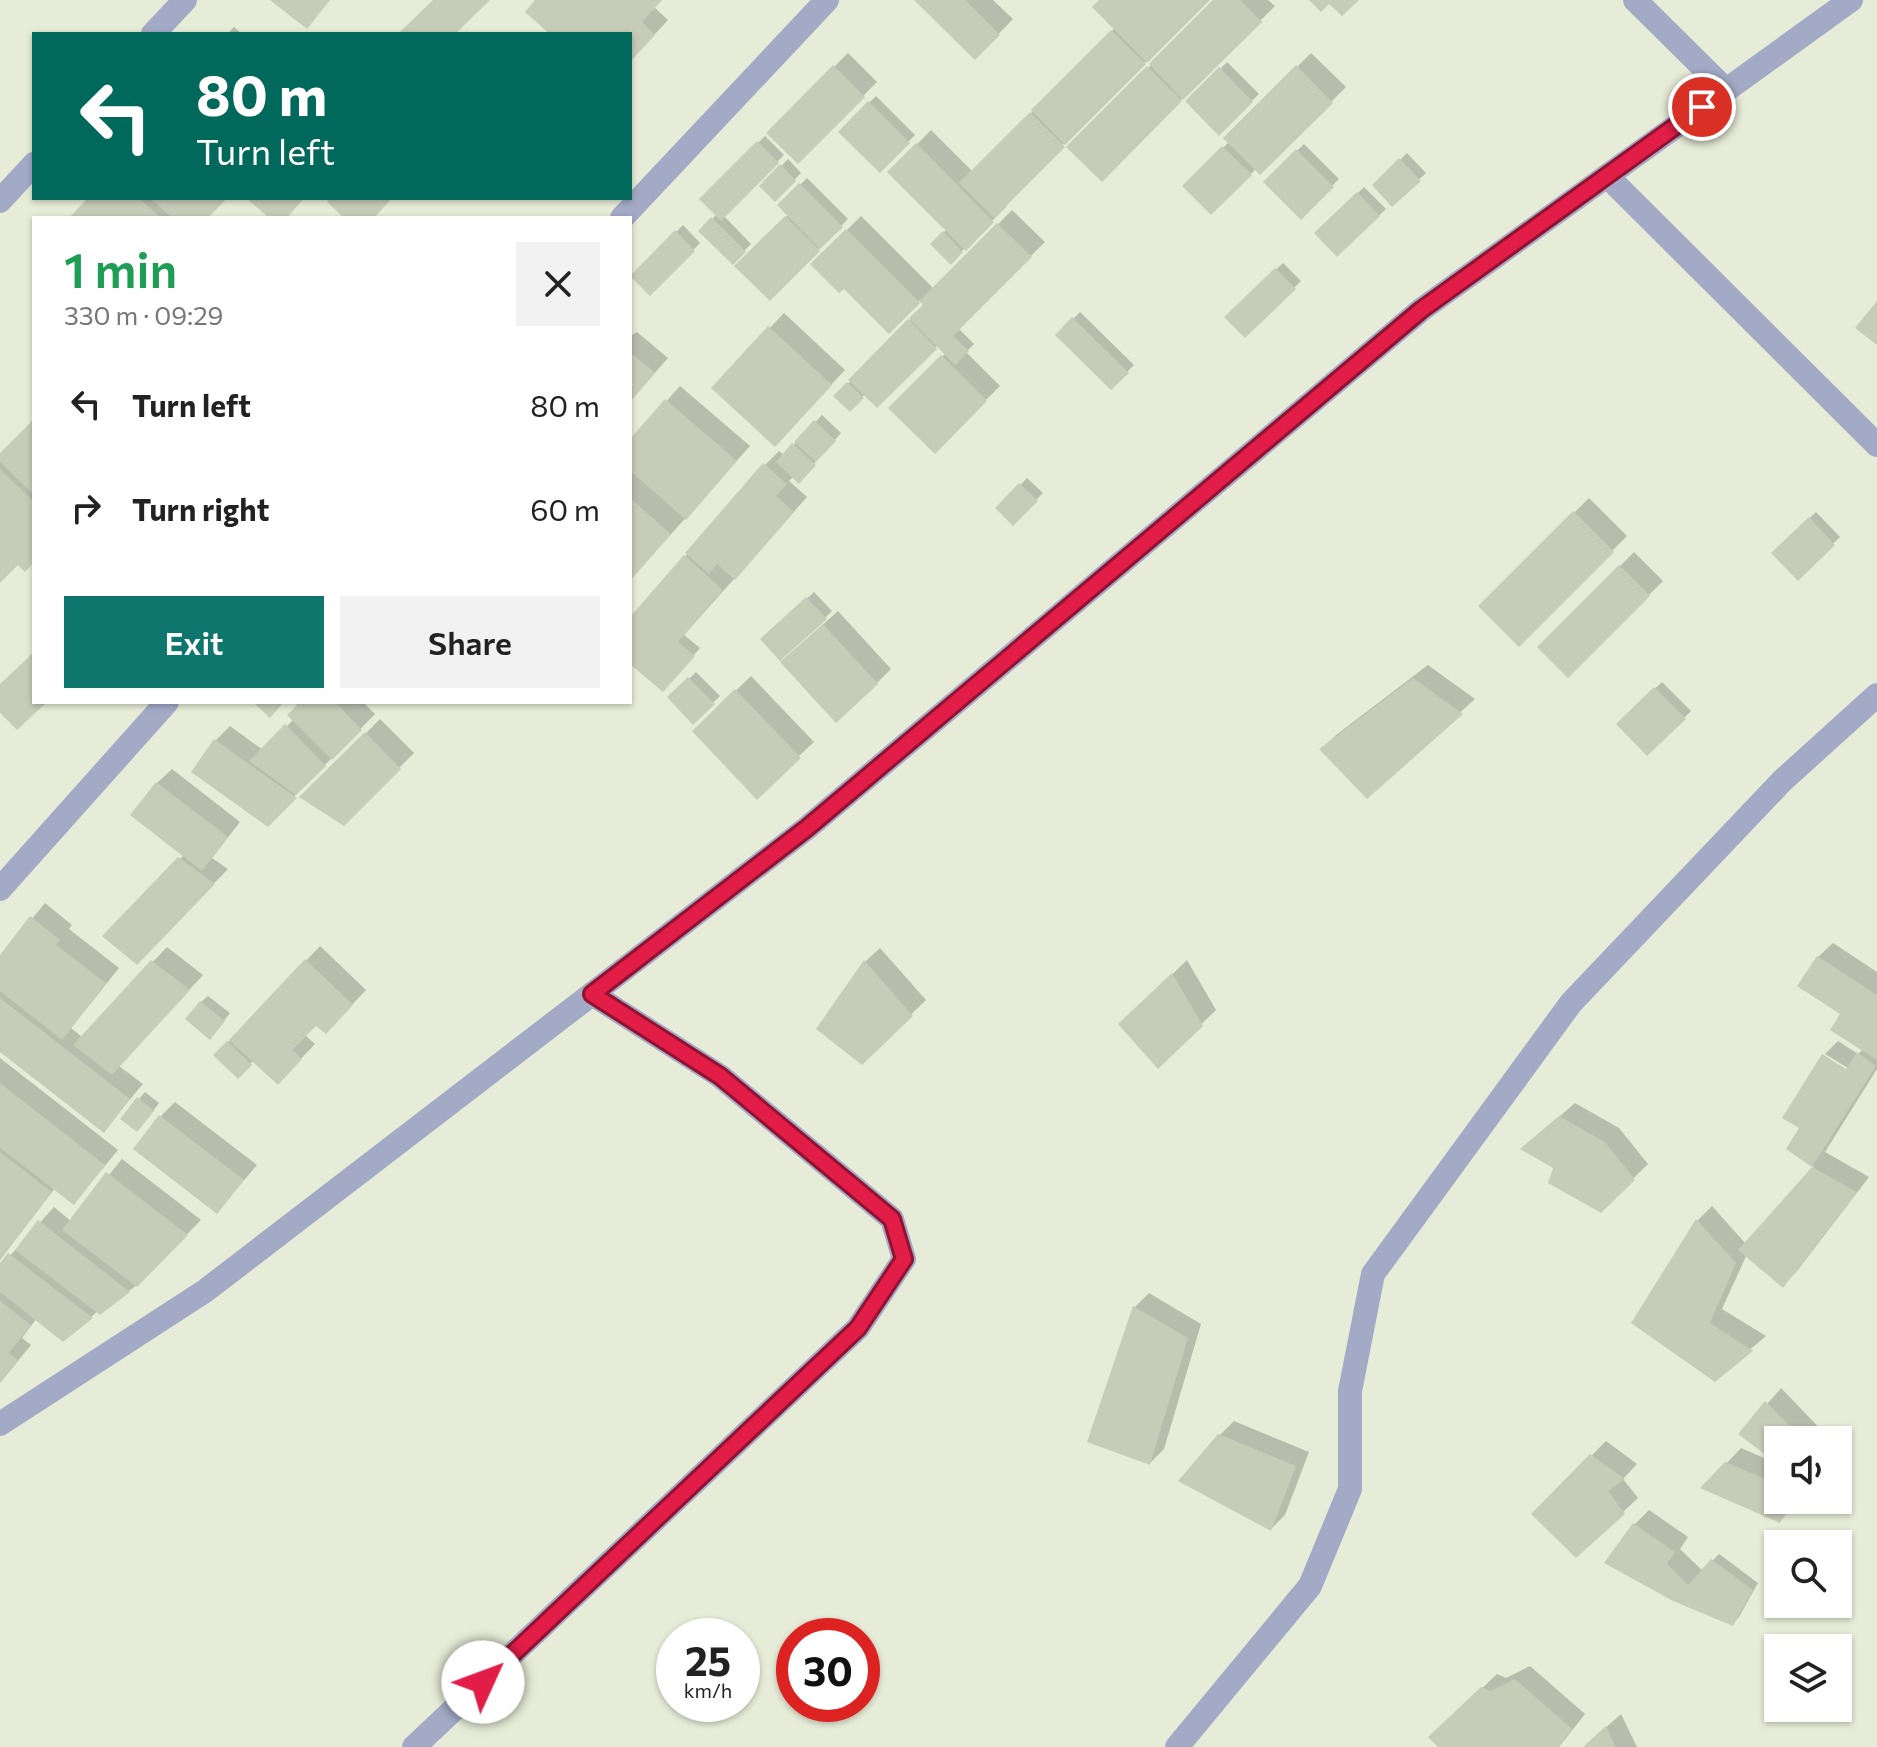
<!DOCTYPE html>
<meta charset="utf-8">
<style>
body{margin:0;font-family:Commissioner,sans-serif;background:#f2f2f2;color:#222;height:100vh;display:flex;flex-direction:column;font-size:30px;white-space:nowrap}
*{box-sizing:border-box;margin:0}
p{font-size:26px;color:#767676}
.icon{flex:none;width:44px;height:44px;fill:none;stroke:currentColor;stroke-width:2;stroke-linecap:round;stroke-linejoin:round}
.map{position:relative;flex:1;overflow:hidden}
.drawer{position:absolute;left:32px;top:216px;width:600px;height:488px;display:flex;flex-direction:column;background:#fff;border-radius:0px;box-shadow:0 2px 6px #0004}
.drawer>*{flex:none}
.banner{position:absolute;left:32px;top:32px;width:600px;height:168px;border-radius:0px;box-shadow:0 2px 6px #0004;background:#00695c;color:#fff;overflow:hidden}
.tools{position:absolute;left:1764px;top:1426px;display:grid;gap:16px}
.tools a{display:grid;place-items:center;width:88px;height:88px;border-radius:0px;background:#fff;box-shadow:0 2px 6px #0004;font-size:40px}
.speed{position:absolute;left:656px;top:1618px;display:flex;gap:16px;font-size:40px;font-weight:700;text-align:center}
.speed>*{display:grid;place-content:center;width:104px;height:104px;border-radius:50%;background:#fff;box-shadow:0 2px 6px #0004;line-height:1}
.speed small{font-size:20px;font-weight:400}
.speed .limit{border:12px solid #d22;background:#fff;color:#111}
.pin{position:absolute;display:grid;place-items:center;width:68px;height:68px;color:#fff;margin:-34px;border:4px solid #fff;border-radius:50%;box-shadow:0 2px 8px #0007}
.me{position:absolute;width:88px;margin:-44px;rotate:47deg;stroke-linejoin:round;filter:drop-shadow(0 0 6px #0008)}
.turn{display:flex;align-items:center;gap:28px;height:168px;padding:0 32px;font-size:36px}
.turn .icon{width:104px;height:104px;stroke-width:2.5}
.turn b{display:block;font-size:56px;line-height:68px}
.round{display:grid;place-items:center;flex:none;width:84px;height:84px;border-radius:0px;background:#f2f2f2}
.summary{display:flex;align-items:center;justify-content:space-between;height:136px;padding:0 32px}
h1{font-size:48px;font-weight:600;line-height:60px;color:#1e9e55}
.cta{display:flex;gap:16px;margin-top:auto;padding:16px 32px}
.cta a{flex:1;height:92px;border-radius:0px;background:#0f766e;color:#fff;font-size:32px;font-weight:600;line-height:92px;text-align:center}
.cta a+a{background:#f2f2f2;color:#222}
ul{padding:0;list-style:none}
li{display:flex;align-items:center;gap:24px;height:104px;padding:0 32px}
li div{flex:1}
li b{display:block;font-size:30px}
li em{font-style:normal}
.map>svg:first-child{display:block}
</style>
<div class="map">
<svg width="1877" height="1747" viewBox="0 0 1877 1747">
<rect width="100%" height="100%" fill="#e6ecd7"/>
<g fill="#0003">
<polygon points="538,0 660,0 654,7 668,20 630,61 630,34 553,34"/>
<polygon points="919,0 993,0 1013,19 975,58"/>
<polygon points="1102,0 1207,0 1076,131 1005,204 1007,206 951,262 932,244 947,229 890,172 931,130 973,172 1115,28"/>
<polygon points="1216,0 1268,0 1275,6 1102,179 1069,147"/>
<polygon points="234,27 242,34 227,34"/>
<polygon points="848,53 877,82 798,162 768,133"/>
<polygon points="1311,53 1346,87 1260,173 1256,169 1211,213 1185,186 1229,142 1226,138"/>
<polygon points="1227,62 1259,94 1219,133 1187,101"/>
<polygon points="876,96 915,135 880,170 840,132"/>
<polygon points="765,136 784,155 724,216 751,244 733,262 701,231 717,214 702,199"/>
<polygon points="1304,144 1339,179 1301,217 1265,182"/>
<polygon points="1407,153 1426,173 1392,204 1375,185"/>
<polygon points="788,159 801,173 775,199 762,186"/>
<polygon points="807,178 848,219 770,298 737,266 789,214 780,205"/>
<polygon points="1364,187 1386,209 1337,254 1317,233"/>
<polygon points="90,198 225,198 206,218 72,218"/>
<polygon points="1012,210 1045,242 958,328 974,344 966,352 1000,386 935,451 891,408 946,353 938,345 877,406 865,394 850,409 836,396 925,305 920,300 889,331 844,286 813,264 861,216 934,289"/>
<polygon points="683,225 700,243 650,293 633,276"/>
<polygon points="1283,263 1301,281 1245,336 1227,317"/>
<polygon points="1080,312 1134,365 1111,388 1058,335"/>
<polygon points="784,313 845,370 789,430 714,388"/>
<polygon points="637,332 668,358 630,401 630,336"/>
<polygon points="680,386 750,446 630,580 630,442"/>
<polygon points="822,415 841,433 799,481 794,476 789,481 807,497 684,635 700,648 670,683 630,661 630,620 765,465 779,451 784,455"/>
<polygon points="34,421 34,560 18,562 0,581 0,456"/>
<polygon points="1027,478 1043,493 1013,523 998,508"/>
<polygon points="1589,498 1627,536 1519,644 1481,606"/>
<polygon points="1816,512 1840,537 1798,578 1774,553"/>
<polygon points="1634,552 1663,581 1568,676 1540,647"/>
<polygon points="814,592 832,611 825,618 763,639"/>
<polygon points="838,611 891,669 877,683 797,648"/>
<polygon points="1428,665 1475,699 1367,796 1322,749 1336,735"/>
<polygon points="696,672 720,696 693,722 670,698"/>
<polygon points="751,676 814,742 799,756 694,731"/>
<polygon points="1662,682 1691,711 1647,754 1619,724"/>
<polygon points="297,702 363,702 375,714 267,824 216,740 230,726 263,750 294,719 300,705"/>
<polygon points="380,719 414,753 344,823 303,797"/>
<polygon points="172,769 240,822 212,858 228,869 137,962 105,936 184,855 157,783"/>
<polygon points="45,903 72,925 69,929 119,968 71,1028 82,1037 167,947 203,975 119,1066 143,1084 104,1130 0,1049 0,958"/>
<polygon points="1833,943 1877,972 1877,1069 1825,1152 1869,1177 1797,1271 1783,1285 1747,1254 1722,1309 1766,1336 1715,1379 1633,1323 1698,1220 1712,1206 1746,1244 1814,1167 1789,1149 1802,1128 1785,1117 1824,1055 1824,1058 1854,1076 1856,1073 1825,1054 1838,1041 1858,1054 1863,1049 1843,1013 1818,957"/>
<polygon points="320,946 366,990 326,1032 316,1023 305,1035 315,1044 278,1083 254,1060 238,1076 216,1055"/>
<polygon points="880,948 926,1000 862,1062 819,1029 866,961"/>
<polygon points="1187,960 1216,1010 1158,1066 1121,1024"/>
<polygon points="208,996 230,1013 217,1030 201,1002"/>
<polygon points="0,1058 118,1150 74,1203 55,1188 0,1260"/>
<polygon points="145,1092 159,1103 144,1123 123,1118"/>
<polygon points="175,1102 257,1165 217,1212 161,1116"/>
<polygon points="1575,1103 1619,1128 1648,1164 1600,1211 1556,1167 1523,1148"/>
<polygon points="122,1159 201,1220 137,1285 100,1312 98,1311 91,1317 37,1318 22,1338 31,1345 0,1383 0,1267 54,1207 71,1221"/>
<polygon points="1149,1293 1201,1324 1164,1449 1150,1463 1089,1441 1135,1307"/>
<polygon points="1781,1388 1831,1440 1778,1440 1778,1462 1741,1434"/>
<polygon points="1234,1421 1309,1452 1285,1515 1271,1529 1220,1435"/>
<polygon points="1606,1441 1637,1464 1623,1479 1638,1498 1623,1512 1534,1514"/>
<polygon points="1741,1448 1778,1464 1778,1500 1798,1500 1780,1521 1703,1488"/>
<polygon points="1649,1510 1688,1537 1680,1549 1703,1571 1719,1554 1758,1583 1739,1617 1732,1624 1607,1563 1635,1524"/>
<polygon points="1530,1666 1585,1714 1559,1747 1441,1747 1431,1737 1497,1674 1506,1678"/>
<polygon points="1621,1714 1637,1747 1584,1747"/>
</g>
<g fill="#c7ccb9">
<polygon points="270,0 330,0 307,29"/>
<polygon points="433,0 490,0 455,34 398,34"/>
<polygon points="535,0 662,0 642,22 655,35 630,62 630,34 550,34 525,12"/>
<polygon points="914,0 965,0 1000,35 975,60"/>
<polygon points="1099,0 1210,0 1147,63 1092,7"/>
<polygon points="1213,0 1240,0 1262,22 1183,100 1149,64"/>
<polygon points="1309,0 1359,0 1342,16 1329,4 1321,12"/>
<polygon points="1111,30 1146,64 1065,145 1031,110"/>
<polygon points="833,65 865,97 798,164 766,133"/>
<polygon points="1296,65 1333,103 1260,175 1223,138"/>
<polygon points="1147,66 1182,101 1102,182 1066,147"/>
<polygon points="1219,67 1253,102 1219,136 1185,101"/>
<polygon points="868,101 910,143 880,173 838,132"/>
<polygon points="1030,112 1065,147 994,218 959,183"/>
<polygon points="757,141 779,163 721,221 699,199"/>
<polygon points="916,143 994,222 966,251 887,172"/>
<polygon points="1222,146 1252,175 1211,215 1182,186"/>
<polygon points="1296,149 1334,187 1301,220 1263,182"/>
<polygon points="1399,158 1421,181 1392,207 1372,185"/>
<polygon points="780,164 796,181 775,202 759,186"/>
<polygon points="799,183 843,227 820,249 777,205"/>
<polygon points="1357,192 1380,216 1337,257 1314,233"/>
<polygon points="88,198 139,198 161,218 69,218"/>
<polygon points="150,198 227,198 208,218 172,218"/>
<polygon points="246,198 304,198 287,218 269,218"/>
<polygon points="330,198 392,198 374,218 344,218 327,202"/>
<polygon points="785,216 820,251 770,301 734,266"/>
<polygon points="711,217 746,252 733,265 698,231"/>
<polygon points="997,223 1032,257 953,336 969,351 955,365 909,318 923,305 919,301"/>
<polygon points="846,229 920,303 889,334 844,289 839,293 810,264"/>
<polygon points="675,230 695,251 650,296 630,276"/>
<polygon points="943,231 963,252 951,265 930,244"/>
<polygon points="1275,268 1296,289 1245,338 1224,317"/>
<polygon points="1877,301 1877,345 1855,328"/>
<polygon points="1072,317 1129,373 1111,390 1055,335"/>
<polygon points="908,319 937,349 877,408 848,380"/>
<polygon points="768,326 832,385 775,447 711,388"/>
<polygon points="630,352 655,373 630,402"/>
<polygon points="941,355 987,401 935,454 888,408"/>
<polygon points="847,382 864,398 850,412 833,396"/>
<polygon points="665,399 737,461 686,520 630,471 630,439"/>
<polygon points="34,419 34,495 0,462 0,453"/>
<polygon points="814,420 836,441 816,462 794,442"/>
<polygon points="792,443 816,465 799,484 776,462"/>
<polygon points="763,463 787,484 776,496 794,512 735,580 717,564 709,574 685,553"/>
<polygon points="0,469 34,502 34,562 25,572 18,565 0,583"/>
<polygon points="1019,483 1038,501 1013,526 995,508"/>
<polygon points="630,498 671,534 630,581"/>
<polygon points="1573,511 1614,552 1519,647 1478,606"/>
<polygon points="1809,517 1835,545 1798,581 1771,553"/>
<polygon points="684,555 723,590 678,642 695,656 663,692 630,664 630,617"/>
<polygon points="1619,565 1650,596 1568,678 1537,647"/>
<polygon points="806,597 827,619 780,661 760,639"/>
<polygon points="823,624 878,684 836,723 780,662"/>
<polygon points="34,652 34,702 47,702 17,730 0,713 0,684"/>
<polygon points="688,677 715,704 693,725 667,697"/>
<polygon points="1413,678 1463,714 1367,799 1319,749"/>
<polygon points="1654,687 1686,719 1647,756 1616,724"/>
<polygon points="735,689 801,758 757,800 692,731"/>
<polygon points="253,702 284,702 270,718"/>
<polygon points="294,702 335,702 362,730 332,760 287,715 297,705"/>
<polygon points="285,724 326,766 296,795 249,761"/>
<polygon points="365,732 401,769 344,826 299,797"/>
<polygon points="214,739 297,798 268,827 191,772"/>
<polygon points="156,782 228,837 202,871 130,815"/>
<polygon points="178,857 215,884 137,965 102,936"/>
<polygon points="30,916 60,940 56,945 106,983 62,1040 0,991 0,955"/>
<polygon points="1817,956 1877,995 1877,1060 1830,1030 1840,1014 1797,986"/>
<polygon points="305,959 353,1005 326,1034 316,1026 292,1050 302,1059 278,1085 229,1040"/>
<polygon points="151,960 190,990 112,1075 73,1045"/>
<polygon points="864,960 913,1016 862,1065 816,1029"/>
<polygon points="1172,973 1203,1026 1158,1069 1118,1024"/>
<polygon points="0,998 130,1099 104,1133 0,1052"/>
<polygon points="200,1001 225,1021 210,1040 185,1019"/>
<polygon points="227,1041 252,1065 238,1079 213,1055"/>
<polygon points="1857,1052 1876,1066 1812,1167 1786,1149 1799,1128 1782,1118 1822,1054 1846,1069"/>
<polygon points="0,1083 105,1165 74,1205 0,1148"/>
<polygon points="137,1097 154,1111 137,1132 120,1119"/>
<polygon points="159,1115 244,1180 217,1214 133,1149"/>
<polygon points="1559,1116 1605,1142 1635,1180 1601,1213 1548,1183 1553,1168 1520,1149"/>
<polygon points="0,1152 52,1192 0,1259"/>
<polygon points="1812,1167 1857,1192 1783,1288 1738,1250"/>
<polygon points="106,1172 188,1235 137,1287 62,1230"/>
<polygon points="1696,1219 1736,1263 1710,1323 1753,1351 1715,1382 1631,1323"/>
<polygon points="38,1220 130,1292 100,1315 15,1250"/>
<polygon points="8,1253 93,1318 63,1342 0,1292 0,1263"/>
<polygon points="0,1301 31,1325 9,1353 18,1360 0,1383"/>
<polygon points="1133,1306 1188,1338 1150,1465 1087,1442"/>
<polygon points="1765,1401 1804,1440 1778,1440 1778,1464 1738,1434"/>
<polygon points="1218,1434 1296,1466 1271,1531 1178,1481"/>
<polygon points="1590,1454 1625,1479 1608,1491 1625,1514 1576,1558 1531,1514"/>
<polygon points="1725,1462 1778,1484 1778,1500 1794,1500 1780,1523 1700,1488"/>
<polygon points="1633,1523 1675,1552 1667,1564 1688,1585 1711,1559 1753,1590 1733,1626 1673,1601 1604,1563"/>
<polygon points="1515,1679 1572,1729 1558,1747 1438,1747 1428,1737 1481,1687 1490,1691"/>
<polygon points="1606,1726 1616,1747 1583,1747"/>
</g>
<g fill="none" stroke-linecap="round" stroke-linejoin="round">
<g stroke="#a3aac6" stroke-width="24">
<polyline points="1635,0 1726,90"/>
<polyline points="153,34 185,0"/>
<polyline points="1607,176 1877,445"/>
<polyline points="0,201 34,164"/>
<polyline points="622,218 827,0"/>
<polyline points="0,889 167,702"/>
<polyline points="0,1424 205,1291 592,994 807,828 1421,310 1851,0"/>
<polyline points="414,1747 858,1328 904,1259 892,1219 720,1076 592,994"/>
<polyline points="1177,1747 1310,1586 1350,1489 1350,1391 1373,1274 1571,1003 1782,781 1877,695"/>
</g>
</g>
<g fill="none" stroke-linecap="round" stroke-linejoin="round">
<g stroke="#92132f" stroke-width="20">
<polyline id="route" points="483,1682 858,1328 904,1259 892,1219 720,1076 592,994 807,828 1421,310 1702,107"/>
</g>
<use href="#route" stroke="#e11d48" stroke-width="14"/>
</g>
</svg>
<div class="tools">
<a><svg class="icon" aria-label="sound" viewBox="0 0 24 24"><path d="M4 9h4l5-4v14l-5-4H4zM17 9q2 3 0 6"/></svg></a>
<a><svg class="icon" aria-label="search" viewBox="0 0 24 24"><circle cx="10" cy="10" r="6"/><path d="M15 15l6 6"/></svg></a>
<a><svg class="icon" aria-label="layers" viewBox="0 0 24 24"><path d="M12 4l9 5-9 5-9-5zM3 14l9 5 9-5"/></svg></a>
</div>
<div class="speed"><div>25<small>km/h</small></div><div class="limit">30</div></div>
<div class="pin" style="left:1702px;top:107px;background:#d93025"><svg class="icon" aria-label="arrive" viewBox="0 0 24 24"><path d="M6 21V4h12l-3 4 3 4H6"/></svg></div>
<svg class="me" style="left:483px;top:1682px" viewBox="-20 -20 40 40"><circle r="19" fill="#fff"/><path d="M0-13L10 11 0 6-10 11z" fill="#e11d48"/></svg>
<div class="banner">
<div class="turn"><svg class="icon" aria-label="left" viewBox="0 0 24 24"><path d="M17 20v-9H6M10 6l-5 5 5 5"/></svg><div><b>80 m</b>Turn left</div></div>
</div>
<section class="drawer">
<div class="summary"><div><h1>1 min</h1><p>330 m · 09:29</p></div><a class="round"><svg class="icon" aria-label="close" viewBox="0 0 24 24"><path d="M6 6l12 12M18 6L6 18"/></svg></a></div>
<ul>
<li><svg class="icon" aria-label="left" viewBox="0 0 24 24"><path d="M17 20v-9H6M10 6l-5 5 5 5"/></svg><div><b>Turn left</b></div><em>80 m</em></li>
<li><svg class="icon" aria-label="right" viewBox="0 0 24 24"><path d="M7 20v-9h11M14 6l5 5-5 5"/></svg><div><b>Turn right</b></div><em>60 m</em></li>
</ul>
<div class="cta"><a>Exit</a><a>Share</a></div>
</section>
</div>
